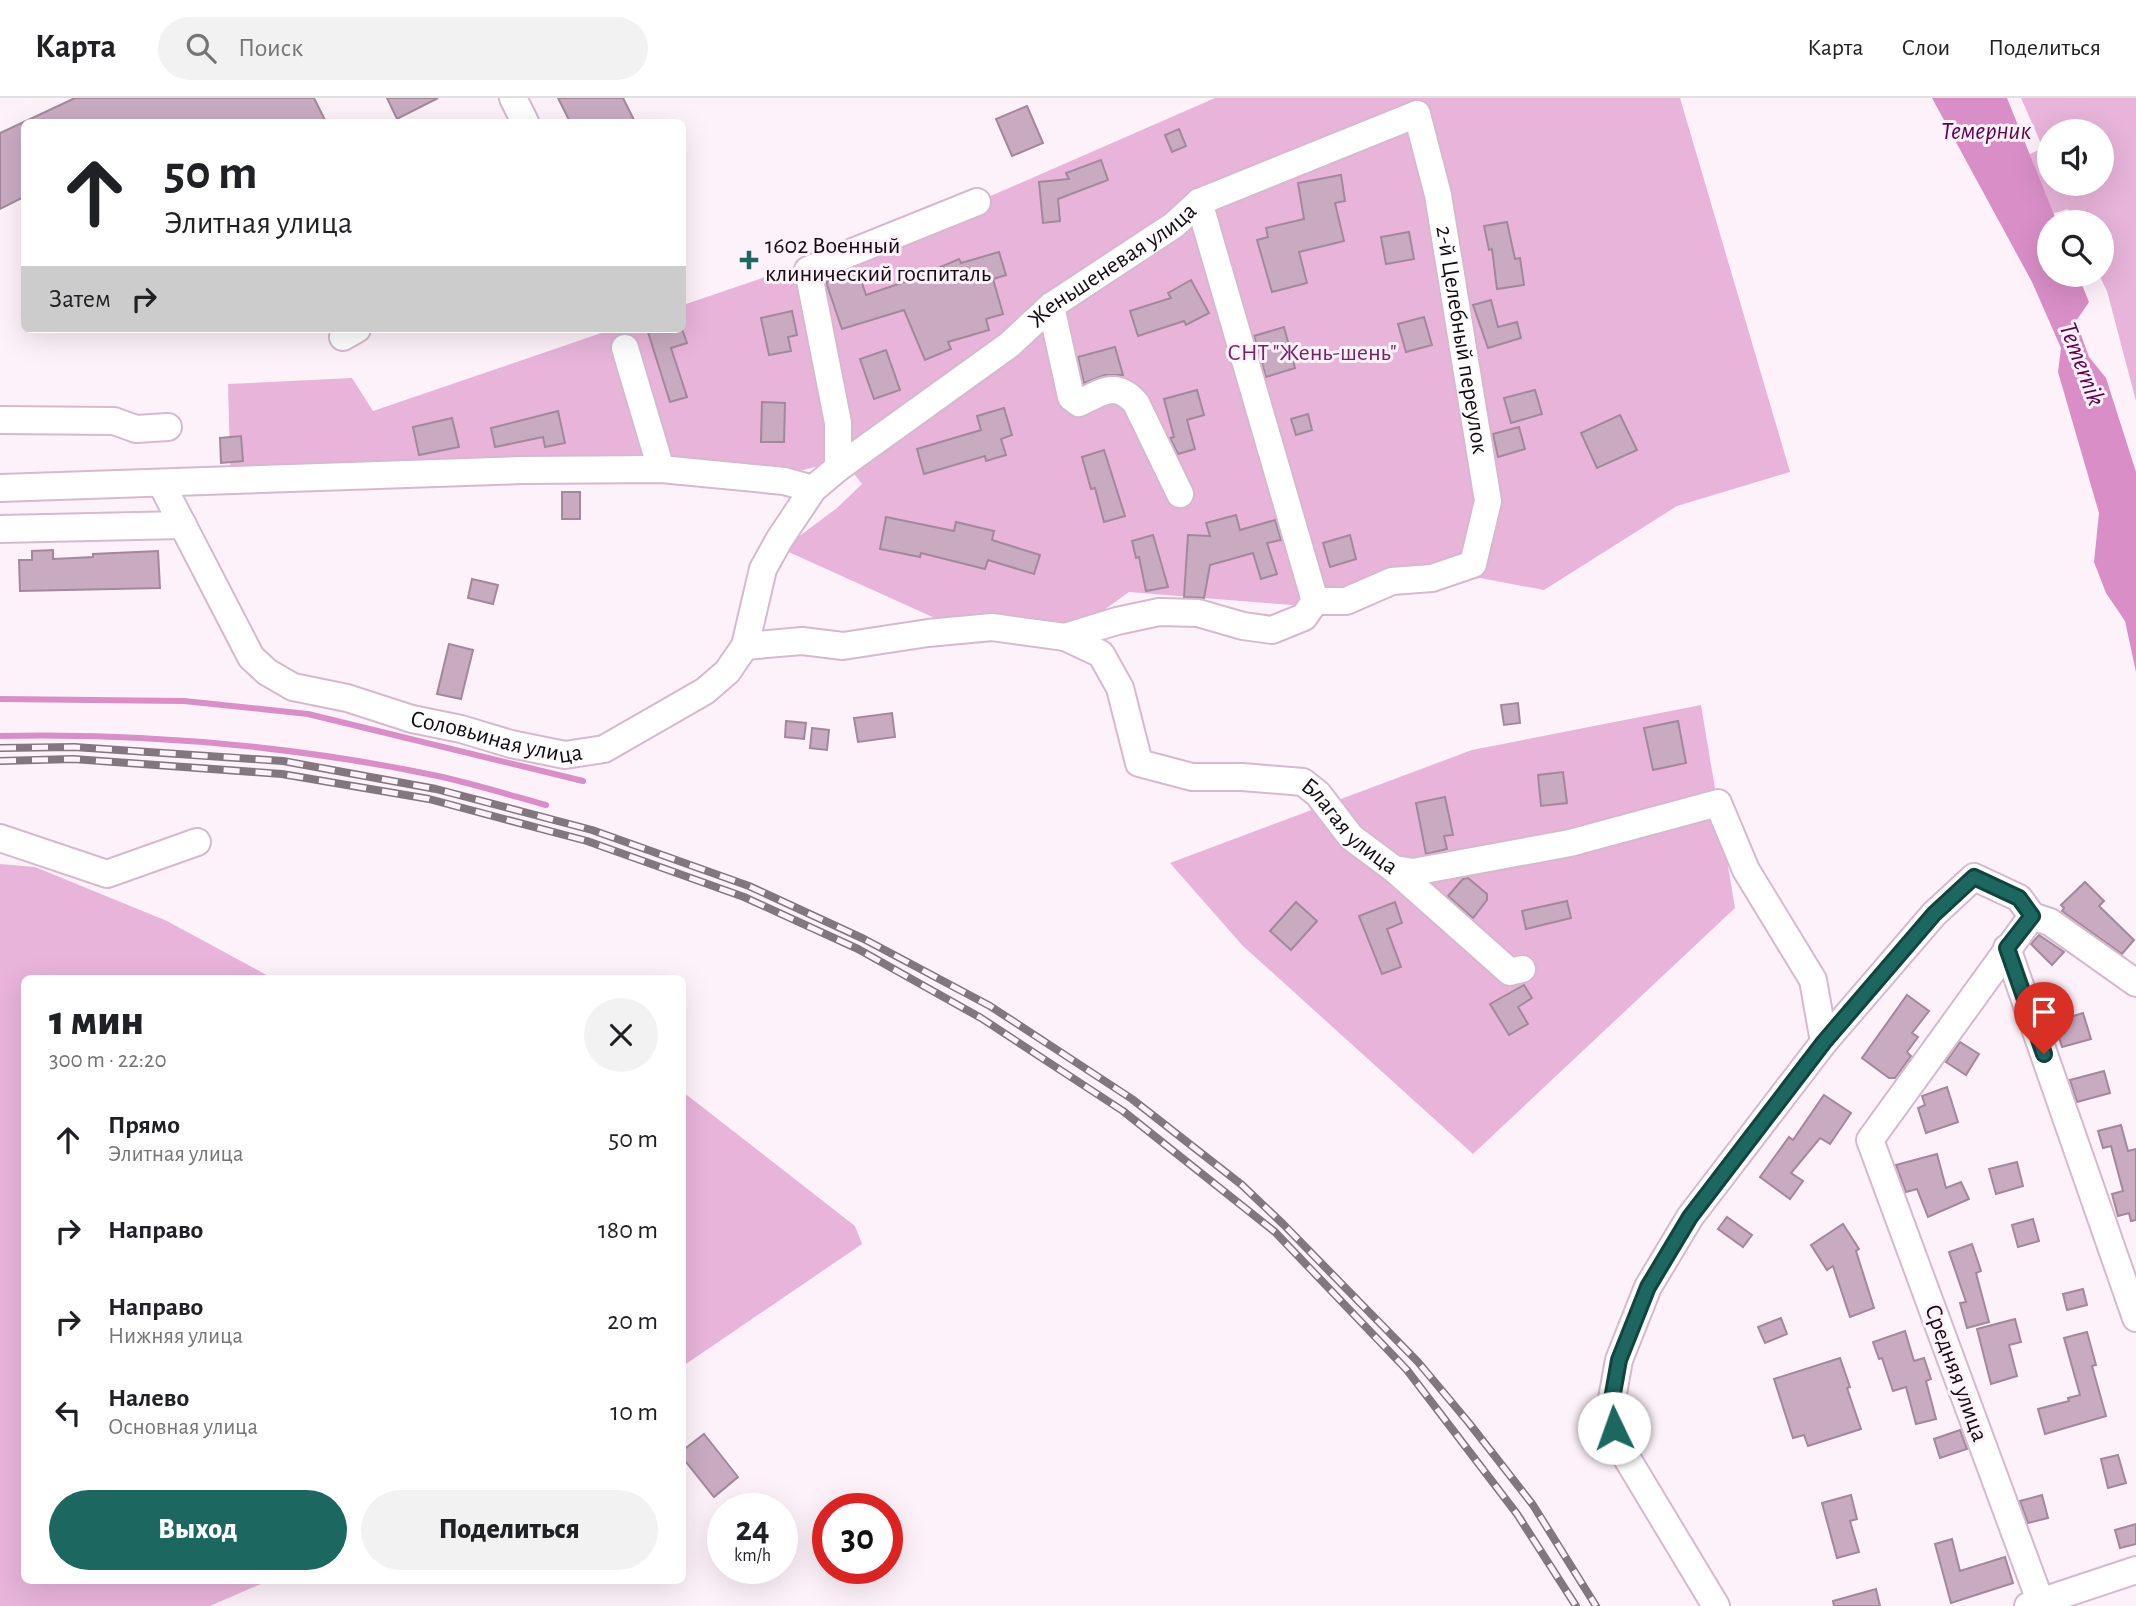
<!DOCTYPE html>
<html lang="ru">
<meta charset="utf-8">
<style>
body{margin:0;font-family:"Alegreya Sans",sans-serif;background:#f2f2f2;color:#202124;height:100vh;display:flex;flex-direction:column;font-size:26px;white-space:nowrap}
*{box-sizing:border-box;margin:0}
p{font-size:23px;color:#757577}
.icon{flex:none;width:38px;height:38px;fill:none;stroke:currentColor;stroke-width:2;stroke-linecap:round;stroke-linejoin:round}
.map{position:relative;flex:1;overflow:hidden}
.details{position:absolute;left:21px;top:877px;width:665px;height:609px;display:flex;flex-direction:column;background:#fff;border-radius:10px;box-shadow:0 7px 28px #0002}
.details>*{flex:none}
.top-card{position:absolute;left:21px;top:21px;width:665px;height:214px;border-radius:10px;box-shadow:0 7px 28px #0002;background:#fff;color:#202124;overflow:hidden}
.tools{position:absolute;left:2037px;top:21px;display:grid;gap:14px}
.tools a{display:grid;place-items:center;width:77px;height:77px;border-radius:50%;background:#fff;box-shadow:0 7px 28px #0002;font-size:35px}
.speed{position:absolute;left:707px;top:1395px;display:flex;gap:14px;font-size:35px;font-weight:700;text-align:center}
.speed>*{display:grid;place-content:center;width:91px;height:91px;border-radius:50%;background:#fff;box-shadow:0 7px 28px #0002;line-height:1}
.speed small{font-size:18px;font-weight:400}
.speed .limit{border:10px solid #d22;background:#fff;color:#111}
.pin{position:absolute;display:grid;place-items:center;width:60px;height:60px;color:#fff;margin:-72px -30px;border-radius:50% 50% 50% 0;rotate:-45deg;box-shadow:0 0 7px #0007}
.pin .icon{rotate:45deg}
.me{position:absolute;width:77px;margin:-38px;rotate:357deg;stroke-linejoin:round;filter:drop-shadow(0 0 5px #0008)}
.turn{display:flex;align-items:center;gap:24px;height:147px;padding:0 28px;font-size:32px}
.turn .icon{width:91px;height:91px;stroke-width:2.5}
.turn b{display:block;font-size:49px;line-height:60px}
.then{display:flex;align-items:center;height:66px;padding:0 28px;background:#0003;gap:14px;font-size:26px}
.round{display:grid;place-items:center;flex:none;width:74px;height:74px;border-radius:37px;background:#f2f2f2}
.summary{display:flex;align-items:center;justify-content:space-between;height:119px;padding:0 28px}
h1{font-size:42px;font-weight:800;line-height:52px}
.primary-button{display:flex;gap:14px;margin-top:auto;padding:14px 28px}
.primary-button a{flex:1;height:80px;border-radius:42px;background:#1c6760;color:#fff;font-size:28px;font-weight:800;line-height:80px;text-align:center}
.primary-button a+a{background:#f2f2f2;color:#202124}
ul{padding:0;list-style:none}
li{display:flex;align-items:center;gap:21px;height:91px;padding:0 28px}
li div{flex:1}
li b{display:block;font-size:26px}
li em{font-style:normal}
header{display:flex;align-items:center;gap:42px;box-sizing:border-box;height:98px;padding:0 35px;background:#fff;border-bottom:2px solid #e0e0e0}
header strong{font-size:33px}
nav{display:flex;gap:38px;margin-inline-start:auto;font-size:24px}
.search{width:490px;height:63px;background:#f2f2f2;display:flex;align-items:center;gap:18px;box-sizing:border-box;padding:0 24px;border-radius:38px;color:#757577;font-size:26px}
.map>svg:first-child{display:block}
</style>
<header>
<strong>Карта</strong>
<div class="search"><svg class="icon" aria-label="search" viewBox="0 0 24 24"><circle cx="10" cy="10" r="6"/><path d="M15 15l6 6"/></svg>Поиск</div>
<nav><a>Карта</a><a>Слои</a><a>Поделиться</a></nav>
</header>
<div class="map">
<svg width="2136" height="1508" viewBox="0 0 2136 1508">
<rect width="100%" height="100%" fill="#fdf1fa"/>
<g fill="#e8b4da" fill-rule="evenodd">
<polygon points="1215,0 1680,0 1790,374 1677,408 1544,492 1480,480 1328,510 1129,494 1079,530 937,521 782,451 837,410 862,386 843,362 803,372 523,365 231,394 228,286 352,280 373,313 613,231 682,231 683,207 947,117"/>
<path d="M2021,0H2136V303L2107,193L2099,177H2102V124H2074L2068,111L2048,117L2025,58L2043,50ZM2049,33H2102V86H2049Z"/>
<polygon points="1701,607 1735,810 1473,1056 1242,847 1170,765 1472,652"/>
<polygon points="0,766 35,769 167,823 272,880 24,880 24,1482 270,1482 210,1508 0,1508"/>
<polygon points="683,994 855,1128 862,1146 683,1268"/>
</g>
<polygon fill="#d98ec7" points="1932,0 2007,0 2057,124 2049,124 2049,177 2078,177 2089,204 2076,223 2089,259 2106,280 2136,374 2136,574 2125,523 2106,495 2094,464 2099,415 2058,274 2061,250 2032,184"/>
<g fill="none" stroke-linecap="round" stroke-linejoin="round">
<g stroke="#d98ec7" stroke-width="6">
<polyline points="0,601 184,603 308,616 583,683"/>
<path d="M0,638C146,635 295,648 438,678C474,686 510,697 546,707"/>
</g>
</g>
<g fill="#c8abc0" stroke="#a3889c" stroke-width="2">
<polygon points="75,0 314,0 326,24 24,24 24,99 0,111 0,35"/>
<polygon points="387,0 438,0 397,21"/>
<polygon points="558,0 623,0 635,24 570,24"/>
<polygon points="1027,8 1043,45 1012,58 996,21"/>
<polygon points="1179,31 1186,48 1172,54 1165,37"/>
<polygon points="1101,62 1108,82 1058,101 1060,123 1043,125 1039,84 1069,81 1066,75"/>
<polygon points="1341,77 1345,103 1335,105 1344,143 1299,154 1307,185 1272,194 1257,142 1268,139 1266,130 1304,121 1298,85"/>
<polygon points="1507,124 1515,161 1520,160 1524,187 1497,191 1492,151 1489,152 1484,128"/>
<polygon points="1409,134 1414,161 1386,166 1381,139"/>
<polygon points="999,154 1006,177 993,181 1003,216 986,221 989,232 948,244 951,251 925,262 904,212 842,231 826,184 858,173 866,197 925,177 924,176 959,161 961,165"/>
<polygon points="1191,182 1209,215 1186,227 1184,223 1138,238 1130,213 1171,200 1168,195"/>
<polygon points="1491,202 1498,229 1517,224 1521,240 1488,250 1473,207"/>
<polygon points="792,213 797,237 788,239 791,253 769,257 761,220"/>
<polygon points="1424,219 1432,247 1406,254 1398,226"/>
<polygon points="1284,229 1295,270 1266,279 1254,238"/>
<polygon points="647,231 682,231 687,245 671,250 687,299 670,304"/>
<polygon points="1115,249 1123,277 1105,277 1084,285 1078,259"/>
<polygon points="886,252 900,292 874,301 860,261"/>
<polygon points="1197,292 1204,317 1187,322 1195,351 1178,356 1170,340 1174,339 1164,301"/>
<polygon points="1535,292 1542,316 1511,325 1504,300"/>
<polygon points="762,304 785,305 784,344 761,344"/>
<polygon points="1004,310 1012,337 1001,341 1006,357 986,363 985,358 924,376 917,351 981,332 977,318"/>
<polygon points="558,313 565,345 545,349 543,339 495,349 491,330"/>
<polygon points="1308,316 1312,332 1296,337 1291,321"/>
<polygon points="1620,317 1637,352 1597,370 1581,335"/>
<polygon points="452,320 459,349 419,357 413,329"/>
<polygon points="1519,329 1525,351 1498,359 1493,336"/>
<polygon points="241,338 243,363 221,365 220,340"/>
<polygon points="1104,352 1125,418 1104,424 1095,390 1091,391 1082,359"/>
<rect x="562" y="394" width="18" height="27"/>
<polygon points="1236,417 1240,432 1275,422 1281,442 1267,445 1277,476 1261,481 1253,455 1210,467 1204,500 1184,499 1188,437 1210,438 1206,425"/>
<polygon points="886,419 954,433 956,424 994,433 992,442 1040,457 1034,476 988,462 985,471 921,455 920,459 880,451"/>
<polygon points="1153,437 1168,489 1146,493 1139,459 1136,460 1132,443"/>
<polygon points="1350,437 1356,461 1330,469 1323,445"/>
<polygon points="53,452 53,461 93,459 93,456 158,453 160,490 20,493 19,462 32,462 32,453"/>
<polygon points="472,481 498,487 493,506 468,500"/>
<polygon points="449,546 473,552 461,601 437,596"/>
<polygon points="1518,605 1520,625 1504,627 1501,607"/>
<polygon points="892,615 895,639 858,644 854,620"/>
<polygon points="786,623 806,625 804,641 785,639"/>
<polygon points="1678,623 1686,665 1653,672 1644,630"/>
<polygon points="812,630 829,632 827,652 810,650"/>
<polygon points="1563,674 1567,705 1541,708 1538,677"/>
<polygon points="1445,699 1453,737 1444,738 1447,751 1426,756 1416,705"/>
<polygon points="1468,780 1487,796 1487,802 1473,820 1448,798 1463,781"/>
<polygon points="2085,784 2104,803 2099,808 2134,842 2122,856 2062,813 2064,810 2061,807"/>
<polygon points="1567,803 1571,820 1526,831 1522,813"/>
<polygon points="1296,804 1317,823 1291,852 1270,833"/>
<polygon points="1395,804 1402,825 1387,831 1401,869 1382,876 1359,818"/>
<polygon points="2039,837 2064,854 2052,867 2031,846"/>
<polygon points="1524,887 1532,900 1518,909 1528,926 1509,937 1490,906"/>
<polygon points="1907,897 1929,913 1912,935 1918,939 1907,954 1911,958 1895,980 1889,980 1862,960"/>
<polygon points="2083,915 2091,941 2062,949 2054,924"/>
<polygon points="1960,944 1979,956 1966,977 1946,964"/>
<polygon points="2104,973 2110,995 2077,1004 2070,982"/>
<polygon points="1947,989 1958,1024 1926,1035 1918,1010 1925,1007 1922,998"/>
<polygon points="1824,997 1851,1015 1830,1046 1820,1040 1791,1075 1803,1083 1790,1101 1760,1079 1789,1039 1793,1042"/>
<polygon points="2121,1027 2128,1053 2136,1051 2136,1122 2131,1123 2129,1115 2118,1118 2112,1096 2123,1093 2111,1048 2103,1050 2098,1033"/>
<polygon points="1937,1056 1946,1090 1961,1084 1969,1101 1928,1119 1917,1091 1906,1094 1896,1067"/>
<polygon points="2017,1064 2023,1088 1996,1096 1989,1071"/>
<polygon points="1727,1119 1752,1137 1743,1149 1718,1131"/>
<polygon points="2033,1121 2039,1143 2018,1149 2012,1127"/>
<polygon points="1843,1126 1859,1151 1856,1153 1874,1210 1850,1219 1833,1168 1827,1172 1811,1147"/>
<polygon points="1972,1146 1981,1173 1976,1175 1989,1224 1967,1230 1960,1205 1966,1204 1949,1154"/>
<polygon points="2083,1191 2087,1207 2067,1212 2063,1196"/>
<polygon points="1781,1220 1787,1236 1765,1245 1758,1229"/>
<polygon points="2015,1221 2021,1244 2009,1247 2017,1278 1991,1286 1977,1231"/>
<polygon points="1905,1233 1914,1263 1924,1260 1931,1281 1926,1283 1936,1321 1916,1326 1906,1289 1893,1293 1882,1260 1879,1261 1873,1244"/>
<polygon points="2087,1234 2096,1267 2092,1268 2106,1318 2045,1336 2038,1311 2069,1303 2068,1300 2080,1297 2064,1240"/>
<polygon points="1840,1260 1850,1289 1847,1290 1861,1331 1808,1348 1804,1337 1793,1340 1774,1281"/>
<polygon points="1960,1332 1967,1351 1940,1360 1934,1341"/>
<polygon points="704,1336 738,1379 714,1399 682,1359 682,1353"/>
<polygon points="2118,1357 2126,1385 2108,1390 2101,1361"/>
<polygon points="1851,1397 1857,1421 1850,1423 1859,1454 1837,1460 1822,1405"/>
<polygon points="2042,1397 2048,1420 2028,1425 2020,1403"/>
<polygon points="2136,1426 2136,1446 2120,1450 2115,1432"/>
<polygon points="1952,1441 1960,1473 2005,1459 2013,1485 1951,1505 1935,1446"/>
<polygon points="1876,1491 1880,1508 1834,1508 1833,1503"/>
</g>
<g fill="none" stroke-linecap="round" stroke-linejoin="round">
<g stroke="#d6b9ce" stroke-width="30">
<g id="minor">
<polyline points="513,0 525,24"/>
<polyline points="1199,104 1315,503"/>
<path d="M1051,208L1071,299L1079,305C1102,294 1116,282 1136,305L1180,396"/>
<polyline points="343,239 357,231"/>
<polyline points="625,250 661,371"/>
<polyline points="0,322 114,323 136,331 168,329"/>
<polyline points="838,370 838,325 808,172 977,104"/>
<path id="s1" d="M161,385L251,559L267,574L293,589L347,600L412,621L461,631L511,646L565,657L604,651L705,593L727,574L745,548L763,471L779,442L813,391L838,370L1009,247L1051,208L1174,127L1199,104L1417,16L1438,97L1488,403L1473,466L1432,480L1392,483L1346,503H1315L1304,519L1272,532L1243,528L1198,515L1159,514L1117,523L1065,539L992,529L928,535L843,548L802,543L745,548"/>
<polyline points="0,390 522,372 661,371 784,383 813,391"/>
<polyline points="0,431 183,427"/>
<path id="s2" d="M1065,539L1101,556L1120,590L1139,665L1192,679H1242L1303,684L1318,696L1351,739L1394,771L1510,874L1522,871"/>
<polyline points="0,740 107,776 197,744"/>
<polyline points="1394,771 1413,774 1570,745 1718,705 1746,772 1813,882 1824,944"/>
<polyline points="2007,850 2136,1220"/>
<polyline points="1716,1508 1619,1347 1610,1312 1619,1262 1648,1189 1690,1119 1824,944 1934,816 1974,779 2019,800 2032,818"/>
<polyline points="2028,1508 2136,1472"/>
<polyline points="2042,1508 1870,1042 2032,818 2050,824 2136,885"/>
</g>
</g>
<use href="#minor" stroke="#fff" stroke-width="26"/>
<g stroke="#82777f" stroke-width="8">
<g id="rail">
<polyline points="0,650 74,649 283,663 436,691 592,732 749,788 864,841 990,908 1132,1001 1242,1087 1283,1126 1418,1264 1469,1325 1533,1407 1596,1508"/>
<polyline points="0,663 73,661 282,676 429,701 587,743 744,799 858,851 981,920 1123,1013 1275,1134 1407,1272 1517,1416 1576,1508"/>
</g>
</g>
<use href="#rail" stroke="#fdf1fa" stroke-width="5" stroke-dasharray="16" stroke-linecap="butt"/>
</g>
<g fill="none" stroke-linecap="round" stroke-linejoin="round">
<g stroke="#12433e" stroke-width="18">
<polyline id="route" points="1614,1330 1610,1312 1619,1262 1648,1189 1690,1119 1824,944 1934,816 1974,779 2019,800 2032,818 2007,850 2044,956"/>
</g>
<use href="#route" stroke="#1c6760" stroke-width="12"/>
</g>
<path fill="#1c6760" stroke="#fdf1fa" stroke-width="2.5" d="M745.5 151.5h7v7h7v7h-7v7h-7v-7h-7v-7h7z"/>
<g text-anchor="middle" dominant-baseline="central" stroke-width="6" stroke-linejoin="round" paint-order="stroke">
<g font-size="24" fill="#140b12" stroke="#fdf1fa" text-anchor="start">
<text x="765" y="148">1602 Военный<tspan x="765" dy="28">клинический госпиталь</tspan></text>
</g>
<g font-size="24" fill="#140b12" stroke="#fdf1fa">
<text stroke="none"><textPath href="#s1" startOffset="1293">Женьшеневая улица</textPath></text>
<text stroke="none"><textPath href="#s1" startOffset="1866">2-й Целебный переулок</textPath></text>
<text stroke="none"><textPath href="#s1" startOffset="458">Соловьиная улица</textPath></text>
<text stroke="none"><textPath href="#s2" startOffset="387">Благая улица</textPath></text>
<text transform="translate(1956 1275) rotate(70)">Средняя улица</text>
</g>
<g font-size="24" fill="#761e66" stroke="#fdf1fa">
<text x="1312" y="255">СНТ "Жень-шень"</text>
</g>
<g font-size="26" font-style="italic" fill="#5d004f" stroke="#fdf1fa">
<text x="1986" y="33">Темерник</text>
<text transform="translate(2082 266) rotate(69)">Temernik</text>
</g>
</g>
</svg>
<div class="tools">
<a><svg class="icon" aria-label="sound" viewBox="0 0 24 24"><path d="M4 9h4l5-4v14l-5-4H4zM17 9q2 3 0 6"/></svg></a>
<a><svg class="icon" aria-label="search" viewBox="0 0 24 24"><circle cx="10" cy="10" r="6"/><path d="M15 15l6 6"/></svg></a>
</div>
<div class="speed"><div>24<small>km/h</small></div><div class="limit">30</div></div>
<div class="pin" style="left:2044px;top:956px;background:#d93025"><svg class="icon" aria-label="arrive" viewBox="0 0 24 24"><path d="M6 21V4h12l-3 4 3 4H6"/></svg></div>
<svg class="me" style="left:1614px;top:1330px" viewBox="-20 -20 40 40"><circle r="19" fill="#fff"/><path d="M0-13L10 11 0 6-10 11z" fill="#1c6760"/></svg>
<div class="top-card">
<div class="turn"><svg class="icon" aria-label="ahead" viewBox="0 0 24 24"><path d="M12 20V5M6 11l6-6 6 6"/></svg><div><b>50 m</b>Элитная улица</div></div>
<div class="then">Затем<svg class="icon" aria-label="right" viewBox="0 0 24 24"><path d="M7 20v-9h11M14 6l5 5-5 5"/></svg></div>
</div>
<section class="details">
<div class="summary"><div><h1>1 мин</h1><p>300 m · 22:20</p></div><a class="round"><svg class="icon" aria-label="close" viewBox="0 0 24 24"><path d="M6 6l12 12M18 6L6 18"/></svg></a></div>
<ul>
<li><svg class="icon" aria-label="ahead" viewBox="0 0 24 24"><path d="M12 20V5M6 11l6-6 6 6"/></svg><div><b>Прямо</b><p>Элитная улица</p></div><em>50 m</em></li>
<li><svg class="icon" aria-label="right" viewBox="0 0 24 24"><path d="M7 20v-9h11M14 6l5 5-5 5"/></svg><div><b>Направо</b></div><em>180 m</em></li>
<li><svg class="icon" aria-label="right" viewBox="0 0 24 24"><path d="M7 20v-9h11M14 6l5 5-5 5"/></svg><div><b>Направо</b><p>Нижняя улица</p></div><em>20 m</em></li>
<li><svg class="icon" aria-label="left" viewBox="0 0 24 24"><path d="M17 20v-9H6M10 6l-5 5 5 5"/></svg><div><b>Налево</b><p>Основная улица</p></div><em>10 m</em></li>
</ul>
<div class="primary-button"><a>Выход</a><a>Поделиться</a></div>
</section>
</div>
